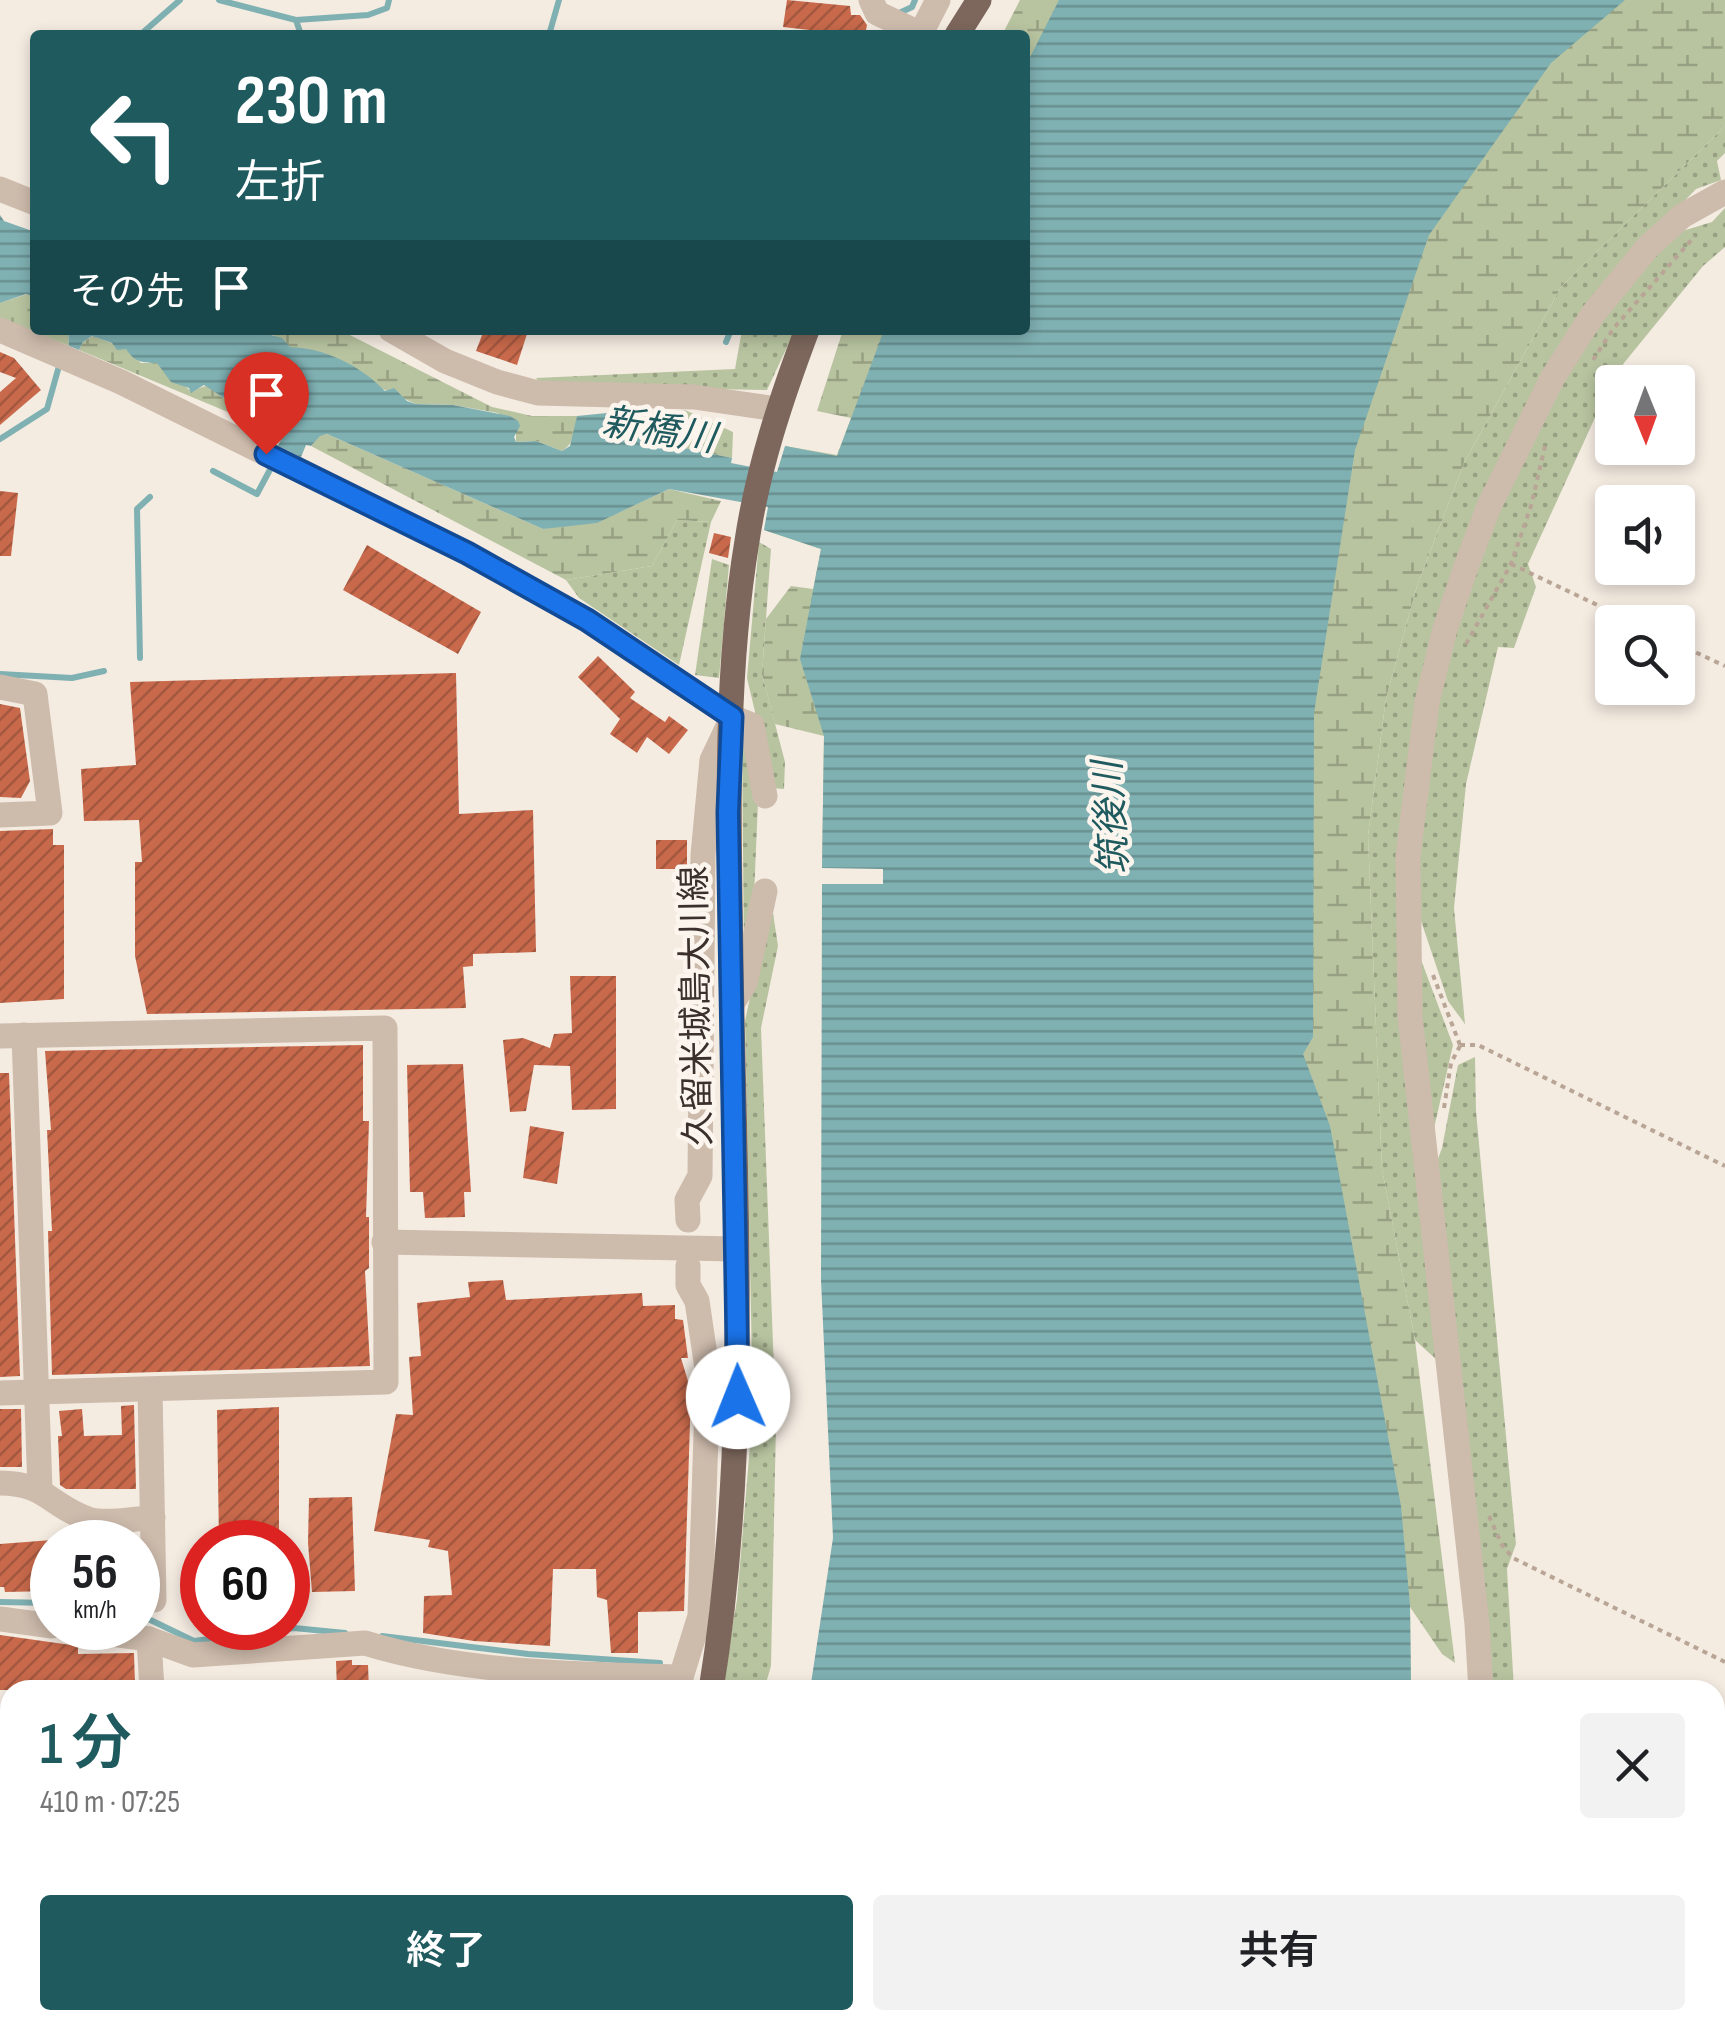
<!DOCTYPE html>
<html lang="ja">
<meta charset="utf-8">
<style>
body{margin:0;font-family:"Sofia Sans Condensed","Noto Sans JP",sans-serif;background:#f2f2f2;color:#202124;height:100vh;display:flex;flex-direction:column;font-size:38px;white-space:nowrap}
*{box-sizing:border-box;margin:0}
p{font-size:32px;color:#757577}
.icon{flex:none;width:55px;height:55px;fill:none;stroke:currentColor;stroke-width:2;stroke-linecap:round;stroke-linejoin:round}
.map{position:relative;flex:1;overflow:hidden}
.side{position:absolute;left:0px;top:1680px;width:1725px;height:350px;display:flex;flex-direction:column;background:#fff;border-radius:30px 30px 0 0;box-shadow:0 5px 15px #0003}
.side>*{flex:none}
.banner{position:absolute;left:30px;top:30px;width:1000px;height:305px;border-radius:10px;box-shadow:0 5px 15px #0003;background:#1f5a5e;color:#fff;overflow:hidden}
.needle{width:65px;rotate:179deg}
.fabs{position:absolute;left:1595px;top:365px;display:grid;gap:20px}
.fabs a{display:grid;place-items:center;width:100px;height:100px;border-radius:10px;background:#fff;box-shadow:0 5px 15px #0003;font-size:50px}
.speed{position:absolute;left:30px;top:1520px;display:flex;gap:20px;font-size:50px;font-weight:700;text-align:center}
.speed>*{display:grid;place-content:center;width:130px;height:130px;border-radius:50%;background:#fff;box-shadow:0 5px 15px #0003;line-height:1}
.speed small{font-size:25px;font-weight:400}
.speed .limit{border:15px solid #d22;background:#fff;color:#111}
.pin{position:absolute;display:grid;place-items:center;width:85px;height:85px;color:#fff;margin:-102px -42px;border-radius:50% 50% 50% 0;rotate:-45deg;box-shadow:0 0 10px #0007}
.pin .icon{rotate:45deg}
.me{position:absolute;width:110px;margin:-55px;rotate:359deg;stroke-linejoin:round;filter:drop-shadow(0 0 8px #0008)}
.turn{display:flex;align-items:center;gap:35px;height:210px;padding:0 40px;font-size:45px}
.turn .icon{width:130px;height:130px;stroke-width:2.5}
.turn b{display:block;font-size:70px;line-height:85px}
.then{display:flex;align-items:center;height:95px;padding:0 40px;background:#0003;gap:20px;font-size:38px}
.round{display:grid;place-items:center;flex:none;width:105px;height:105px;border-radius:10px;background:#f2f2f2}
.head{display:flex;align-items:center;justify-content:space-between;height:170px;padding:0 40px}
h1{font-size:60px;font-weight:600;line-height:75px;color:#1f5a5e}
.cta{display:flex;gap:20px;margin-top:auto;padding:20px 40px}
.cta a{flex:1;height:115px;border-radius:10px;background:#1f5a5e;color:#fff;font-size:40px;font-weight:600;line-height:115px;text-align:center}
.cta a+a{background:#f2f2f2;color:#202124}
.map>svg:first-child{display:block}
</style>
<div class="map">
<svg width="1725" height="2030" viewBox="0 0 1725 2030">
<defs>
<pattern id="grass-dots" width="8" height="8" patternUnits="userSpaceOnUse" patternTransform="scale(2.5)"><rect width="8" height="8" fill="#b8c4a0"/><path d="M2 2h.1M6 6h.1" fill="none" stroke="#97a083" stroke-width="1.8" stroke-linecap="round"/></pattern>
<pattern id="wetland-marsh" width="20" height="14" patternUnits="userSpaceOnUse" patternTransform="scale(2.5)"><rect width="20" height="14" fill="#b8c4a0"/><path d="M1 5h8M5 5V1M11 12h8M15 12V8" fill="none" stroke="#97a083"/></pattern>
<pattern id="water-rules" width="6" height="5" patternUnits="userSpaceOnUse" patternTransform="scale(2.5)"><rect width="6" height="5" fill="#7fb0b2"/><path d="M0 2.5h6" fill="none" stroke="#699091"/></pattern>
<pattern id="building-hatch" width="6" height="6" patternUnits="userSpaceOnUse" patternTransform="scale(2.5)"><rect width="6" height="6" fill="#c8694b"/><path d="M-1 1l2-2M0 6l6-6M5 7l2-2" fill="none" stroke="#a4573f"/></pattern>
</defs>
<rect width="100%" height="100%" fill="#f4ebe1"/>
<g fill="url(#grass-dots)">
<polygon points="1725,126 1725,153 1717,161 1721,180 1696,189 1607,281 1481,496 1399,851 1439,1362 1415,1340 1382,1169 1368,836 1386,698 1417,586 1464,463 1561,287"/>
<polygon points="1725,208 1725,247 1703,266 1615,374 1528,564 1536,587 1514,648 1498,647 1466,784 1454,908 1465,1024 1448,1001 1416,906 1425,779 1445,668 1486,537 1555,387 1611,303 1679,232 1712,222"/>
<polygon points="742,330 795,330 767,390 541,386 536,378 735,369"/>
<polygon points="685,410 733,432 732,458 683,448 681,433 610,423 607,413"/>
<polygon points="677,520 711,522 679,665 579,598 566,580 652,566"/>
<polygon points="759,542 771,549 762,674 785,762 784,789 773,788 747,678"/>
<polygon points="712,559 729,565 719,678 695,675"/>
<polygon points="742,740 758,802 754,896 744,960"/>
<polygon points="771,900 778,946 761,1028 776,1423 771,1666 764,1690 721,1690 737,1600 753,1410 745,1021"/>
<polygon points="1414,941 1453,1045 1432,1137"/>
<polygon points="1475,1057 1476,1111 1516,1544 1507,1569 1514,1690 1489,1690 1435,1167 1442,1148 1458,1065"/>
</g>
<g fill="url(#wetland-marsh)">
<polygon points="1020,0 1078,0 1025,112 1025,35 1002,35"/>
<polygon points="1582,0 1725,0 1725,126 1561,287 1464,463 1417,586 1386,698 1368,836 1382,1169 1415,1340 1455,1663 1442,1654 1410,1607 1411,1690 1285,1043 1320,533 1415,228"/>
<polygon points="27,294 35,297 35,330 68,330 69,346 0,318 0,303"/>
<path d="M253,330H340L492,407L532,416H577C575,430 575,443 562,451L536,441L516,442V431L498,413L453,405L416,404L290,347L272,334Z"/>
<polygon points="843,330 949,330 830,480 785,446 837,455 851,418 817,411"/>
<path d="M93,336L126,349L141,363H157L192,392C215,379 209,391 227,400L243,395L251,396L277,412L280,428L278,433L79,350L83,342Z"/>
<polygon points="327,434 543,529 620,512 669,489 721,501 711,522 677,520 652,566 566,580 311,446 320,435"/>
<polygon points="764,530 840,541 822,868 824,736 775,724 762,674 766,619 791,586 813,589 821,549"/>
</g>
<g fill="url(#water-rules)">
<path d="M1059,0H1625L1551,63L1429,235L1355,450L1314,713L1313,1037L1303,1054L1330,1126L1401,1506L1410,1605L1411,1690H810L833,1538L821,1280L822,884H883V869L822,868L824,736L800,659L821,549L764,530L768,507L669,489L597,523L543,529L327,434L320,436L311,446L306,445L299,462L275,451L283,436L278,433L280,427L277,412L251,396L243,395L227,400L204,385L191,393L189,388L171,382L157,363C143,363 134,362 126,349L117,350L112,343L92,336L83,342L79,350L69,346L68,330H253L282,338L290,347C325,348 361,366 385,391L394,388L407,401L416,404L453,405L510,416L518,421L520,426L514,437L516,442L536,441L562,451L570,446L577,416L607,413L610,423L681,433L684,448L732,458L731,463L777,472L785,446L837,456L884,330H1025V67Z"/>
<polygon points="0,215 4,221 35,232 35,297 26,294 0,303"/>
<polygon points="1715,1956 1725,1957 1725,2030 737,2030 741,2020 1715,2020"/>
</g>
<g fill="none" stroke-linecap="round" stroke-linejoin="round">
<g stroke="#7fb0b2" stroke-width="6">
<polyline points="219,0 296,20 301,35"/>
<polyline points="897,14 912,7 915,0"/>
<polyline points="296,20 368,15 387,8 389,0"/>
<polyline points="140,35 180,0"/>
<polyline points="549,35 559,0"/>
<polyline points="726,342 731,330"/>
<polyline points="0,439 47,409 59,366"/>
<polyline points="213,471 257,494 273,464"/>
<polyline points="140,658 137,509 150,497"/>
<polyline points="0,674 72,678 104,671"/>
<polyline points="0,1602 52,1603"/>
<polyline points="138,1614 194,1641 294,1628 345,1633"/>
<polyline points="382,1636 528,1654 660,1663"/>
</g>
</g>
<g fill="url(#building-hatch)">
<polygon points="787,0 850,6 851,15 860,15 867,25 865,35 827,35 827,32 783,27"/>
<polygon points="484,330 515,330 527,334 517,365 476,351"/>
<polygon points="0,352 14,358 41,390 0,425 0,392 16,378 0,372"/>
<polygon points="0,491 18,493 11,556 0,556"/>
<polygon points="714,533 731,537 728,558 709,553"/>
<polygon points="367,545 481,612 458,654 343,590"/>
<polygon points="598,656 635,692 630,698 665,722 669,716 688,730 669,754 647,737 637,753 610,734 620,719 578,677"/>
<polygon points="456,673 459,814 533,810 536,952 473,954 473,966 463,967 466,1008 147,1014 135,956 135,862 142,862 139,820 84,821 81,769 136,765 130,682"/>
<polygon points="0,704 20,708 30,781 21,798 0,797"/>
<polygon points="53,829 53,845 64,845 64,999 0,1003 0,831"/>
<rect x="656" y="840" width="31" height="29"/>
<polygon points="570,976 616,976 616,1109 572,1110 570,1066 534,1065 526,1111 510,1112 503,1040 523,1038 550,1048 554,1034 572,1033"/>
<polygon points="363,1045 363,1121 369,1121 366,1217 369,1217 369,1268 365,1271 370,1366 52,1375 48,1231 52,1231 47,1130 51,1130 45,1051"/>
<polygon points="463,1064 471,1192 464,1192 465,1217 425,1218 423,1192 410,1192 407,1065"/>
<polygon points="0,1073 9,1073 20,1376 0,1377"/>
<polygon points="530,1126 564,1132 557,1184 523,1178"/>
<polygon points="503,1280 506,1300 642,1293 643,1306 675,1305 675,1319 683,1320 688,1358 681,1358 691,1391 684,1611 638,1612 638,1653 611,1653 607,1600 597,1597 596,1569 553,1569 550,1646 474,1641 423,1633 424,1596 452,1595 448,1551 428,1547 430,1540 374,1531 396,1414 413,1415 409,1357 421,1356 417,1303 470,1297 468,1282"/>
<polygon points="134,1405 136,1489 66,1489 60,1485 58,1436 62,1436 59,1411 82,1409 84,1436 122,1435 121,1406"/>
<polygon points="279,1407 279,1542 219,1542 217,1410"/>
<polygon points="0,1409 21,1409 22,1467 0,1467"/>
<polygon points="352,1497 355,1591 312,1592 308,1543 309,1498"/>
<polygon points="52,1540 52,1591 5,1592 4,1587 0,1587 0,1544"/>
<polygon points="0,1635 78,1646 78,1654 134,1653 135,1684 118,1685 118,1690 0,1690"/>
<polygon points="352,1660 352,1665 368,1665 369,1690 337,1690 336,1661"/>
</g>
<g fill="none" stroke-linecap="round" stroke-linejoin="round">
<g stroke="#b9a596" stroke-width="4" stroke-dasharray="5 5" stroke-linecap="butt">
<polyline points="1593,360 1613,329 1695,236"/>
<polyline points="1511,564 1633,622"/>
<polyline points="1466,644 1511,564 1531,506 1545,446"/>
<polyline points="1678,644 1725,666"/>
<polyline points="1433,975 1460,1045"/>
<polyline points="1460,1045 1478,1045 1725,1166"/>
<polyline points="1444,1108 1451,1063 1460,1046"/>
<polyline points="1489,1516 1502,1545 1513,1558 1725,1662"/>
</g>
<g stroke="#cdbbac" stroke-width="25">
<polyline points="871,0 877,13 921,34"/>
<polyline points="920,35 938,0"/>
<polyline points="0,189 35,203"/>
<polyline points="0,330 121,382 467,553 587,620 732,717 752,725 765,796"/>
<polyline points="391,330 445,361 497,382 538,393 694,397 777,409"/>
<polyline points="0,687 35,694 50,813 0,815"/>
<polyline points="732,1004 745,983 765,891"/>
<polyline points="24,1035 40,1490"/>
<polyline points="0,1036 385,1028 386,1382 0,1393"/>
<polyline points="688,1220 687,1200 700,1176 703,855 712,760 732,718"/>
<polyline points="384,1242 735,1249"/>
<polyline points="150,1390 154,1600"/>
<path d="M0,1483C46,1483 50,1506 88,1519C106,1525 134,1518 153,1518"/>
<polyline points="0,1619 52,1626"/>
<path d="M65,1628L149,1639L193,1655L365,1643C466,1674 576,1674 681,1677L679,1690"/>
<polyline points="149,1639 152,1690"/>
<polyline points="681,1677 700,1616 708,1375 697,1301 688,1285 688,1266"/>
<polyline points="1481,1690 1477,1624 1410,1016 1408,856 1427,702 1445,629 1467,564 1489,506 1553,377 1593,314 1647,248 1682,216 1725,192"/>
<polyline points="1715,1913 1725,1914"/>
<polyline points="217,2020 220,2030"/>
<polyline points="580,2030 583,2020"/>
<polyline points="598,2030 605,2020"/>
</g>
<g stroke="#7d675c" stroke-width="25">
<polyline points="957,35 979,0"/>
<path d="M711,1690C750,1450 735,1206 731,964C729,824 724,680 747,541C758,468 781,399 807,330"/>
<polyline points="618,2030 621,2020"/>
</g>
</g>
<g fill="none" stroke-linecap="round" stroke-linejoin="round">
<g stroke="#114b97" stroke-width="25">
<polyline id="route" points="266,454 467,553 587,620 732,717 728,812 738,1397"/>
</g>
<use href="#route" stroke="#1a73e8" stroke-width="18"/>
</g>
<g text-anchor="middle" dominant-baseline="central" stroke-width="9" stroke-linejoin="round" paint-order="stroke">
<g font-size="35" fill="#3b302b" stroke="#fbf5ee">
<text transform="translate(697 1006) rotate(-91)">久留米城島大川線</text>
</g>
<g font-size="38" font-style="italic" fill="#1f5a5e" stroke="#fbf5ee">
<text transform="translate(659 431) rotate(9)">新橋川</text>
<text transform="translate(1112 818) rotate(-94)">筑後川</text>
</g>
</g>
</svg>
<div class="fabs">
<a><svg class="needle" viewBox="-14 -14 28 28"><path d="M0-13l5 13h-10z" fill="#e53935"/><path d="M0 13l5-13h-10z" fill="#757577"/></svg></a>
<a><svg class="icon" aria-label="sound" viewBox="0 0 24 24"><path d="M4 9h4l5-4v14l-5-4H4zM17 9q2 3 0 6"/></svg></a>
<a><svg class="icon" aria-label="search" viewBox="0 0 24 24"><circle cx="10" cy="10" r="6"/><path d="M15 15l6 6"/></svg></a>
</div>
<div class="speed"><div>56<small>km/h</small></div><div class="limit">60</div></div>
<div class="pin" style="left:266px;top:454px;background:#d93025"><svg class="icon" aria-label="arrive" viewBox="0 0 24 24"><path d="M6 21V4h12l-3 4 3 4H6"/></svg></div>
<svg class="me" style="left:738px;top:1397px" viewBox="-20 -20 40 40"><circle r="19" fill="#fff"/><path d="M0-13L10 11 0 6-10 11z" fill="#1a73e8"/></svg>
<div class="banner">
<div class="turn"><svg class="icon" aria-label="left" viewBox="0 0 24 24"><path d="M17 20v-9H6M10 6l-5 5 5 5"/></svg><div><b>230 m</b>左折</div></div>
<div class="then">その先<svg class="icon" aria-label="arrive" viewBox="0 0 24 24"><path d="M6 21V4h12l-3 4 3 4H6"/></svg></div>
</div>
<section class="side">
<div class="head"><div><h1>1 分</h1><p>410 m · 07:25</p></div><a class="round"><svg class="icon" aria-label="close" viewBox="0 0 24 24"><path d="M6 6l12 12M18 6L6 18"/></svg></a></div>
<div class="cta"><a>終了</a><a>共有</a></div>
</section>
</div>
